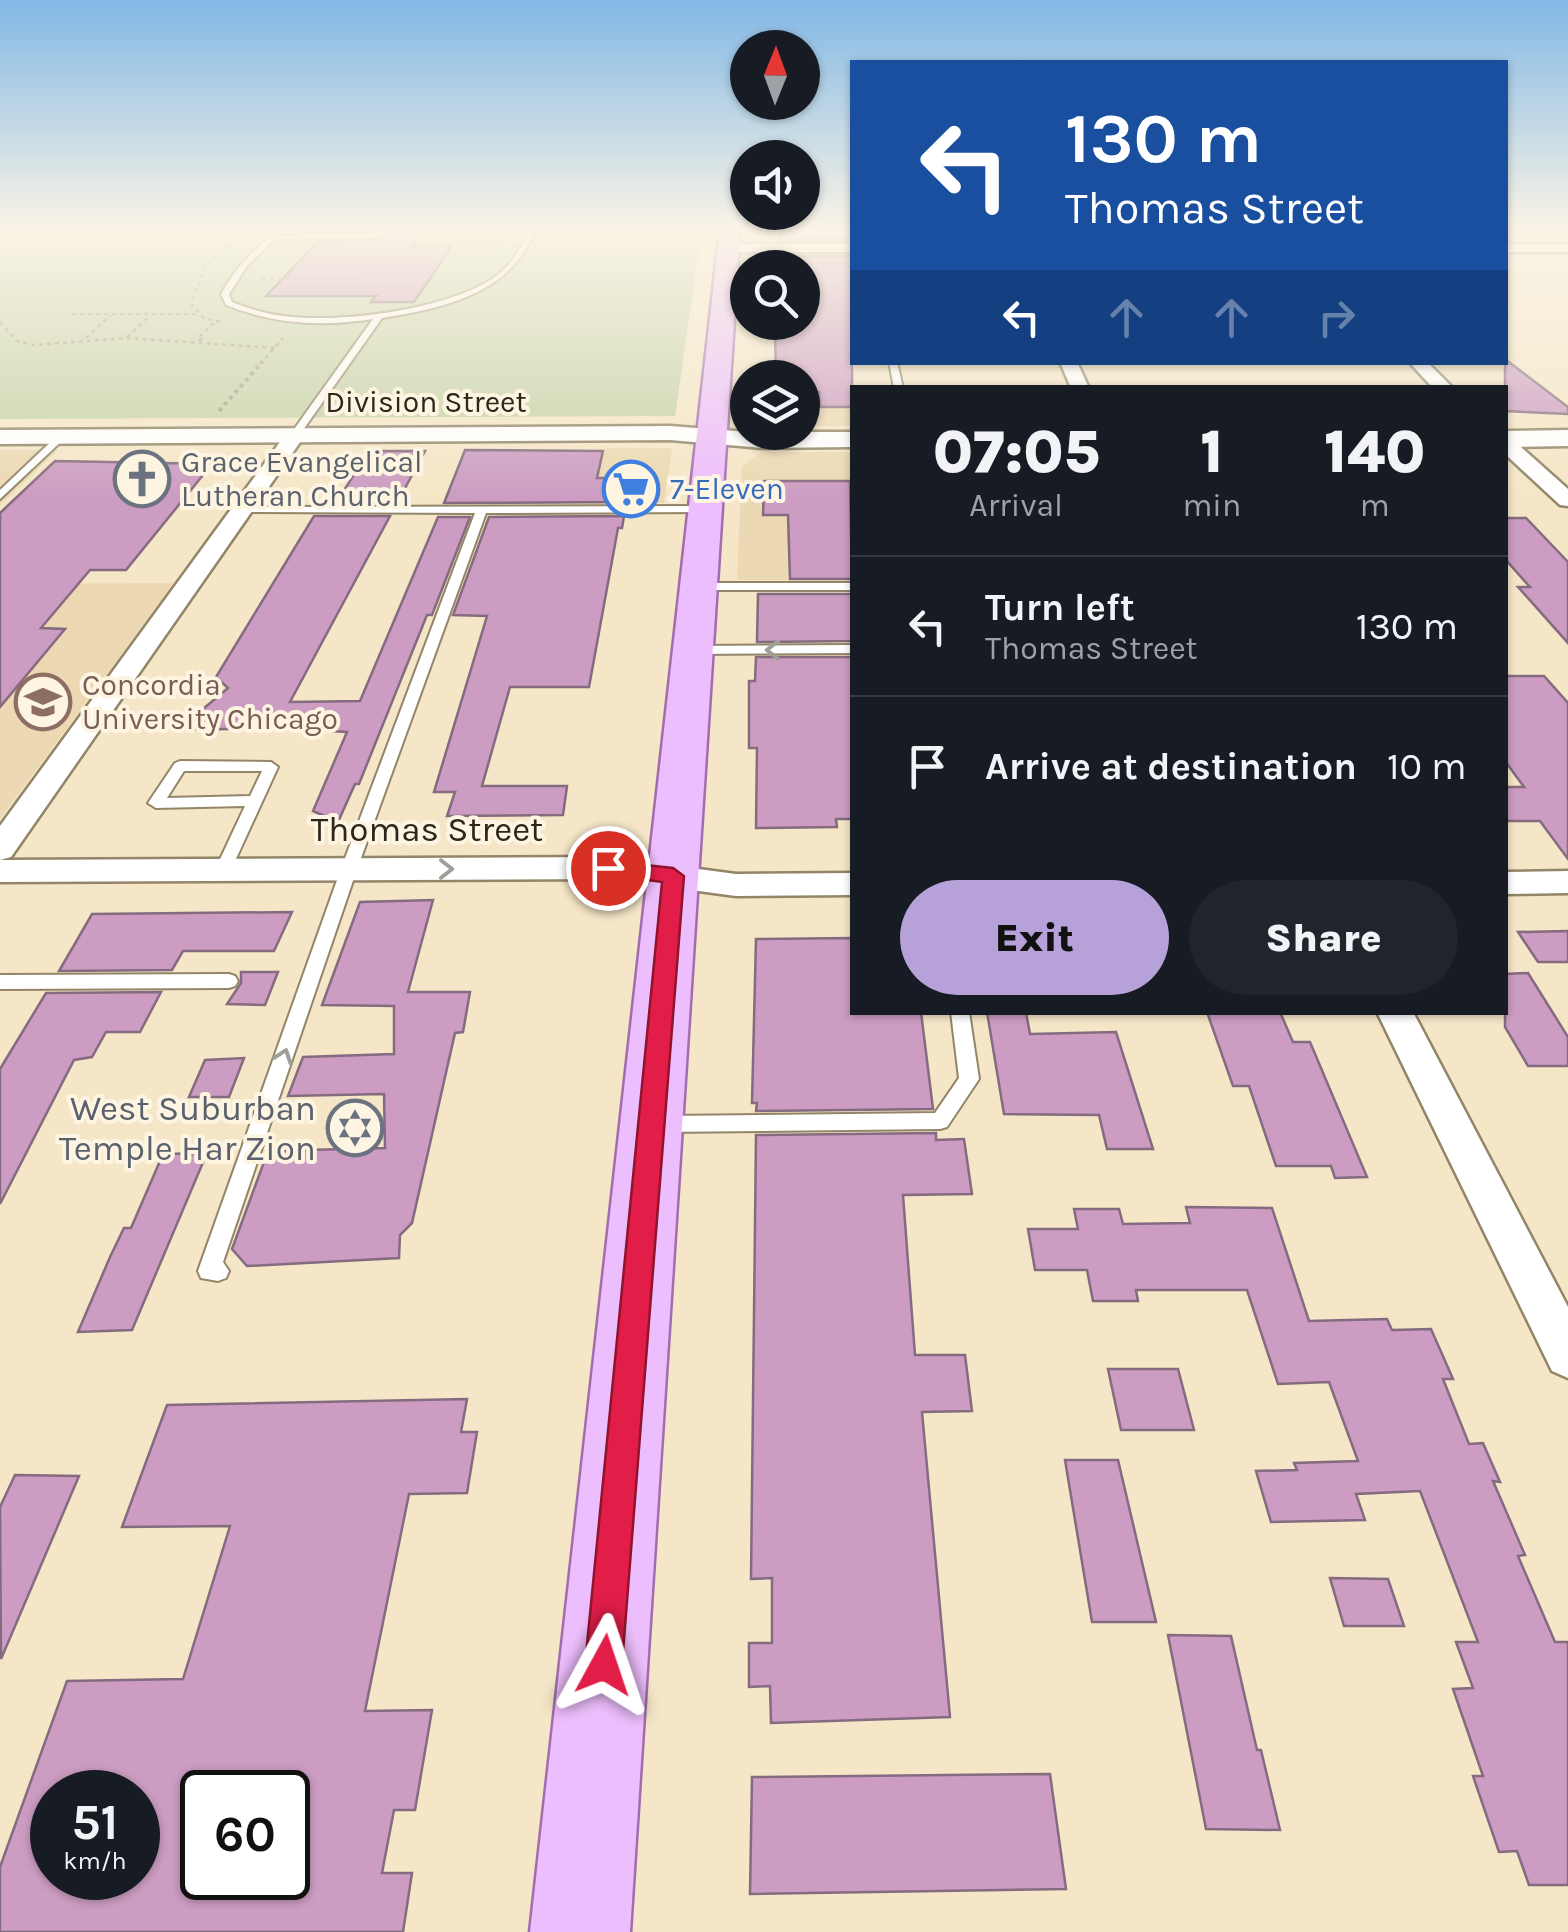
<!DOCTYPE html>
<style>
body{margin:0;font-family:Karla,sans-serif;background:#20242c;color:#f1f3f6;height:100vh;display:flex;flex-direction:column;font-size:38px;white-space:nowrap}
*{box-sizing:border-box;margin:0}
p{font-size:32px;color:#9ea1a6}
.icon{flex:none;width:55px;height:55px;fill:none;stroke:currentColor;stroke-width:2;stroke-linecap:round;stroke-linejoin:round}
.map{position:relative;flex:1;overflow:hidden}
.drawer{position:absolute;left:850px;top:385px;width:658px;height:630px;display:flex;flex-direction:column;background:#171b24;border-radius:0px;box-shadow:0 2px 8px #0004}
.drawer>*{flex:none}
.top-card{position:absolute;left:850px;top:60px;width:658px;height:305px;border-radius:0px;box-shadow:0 2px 8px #0004;background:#1a4fa0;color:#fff;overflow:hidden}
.needle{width:65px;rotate:1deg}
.tools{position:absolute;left:730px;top:30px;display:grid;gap:20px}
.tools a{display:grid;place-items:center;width:90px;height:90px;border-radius:50%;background:#171b24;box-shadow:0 2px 8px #0004;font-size:50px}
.speed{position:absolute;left:30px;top:1770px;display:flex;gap:20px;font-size:50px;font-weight:700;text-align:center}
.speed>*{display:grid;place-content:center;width:130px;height:130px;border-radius:50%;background:#171b24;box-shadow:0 2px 8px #0004;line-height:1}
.speed small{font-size:25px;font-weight:400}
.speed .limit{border:5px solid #111;border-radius:15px;background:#fff;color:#111}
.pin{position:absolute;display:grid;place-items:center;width:85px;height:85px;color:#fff;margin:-42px;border:5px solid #fff;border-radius:50%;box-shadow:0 2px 10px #0007}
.me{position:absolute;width:110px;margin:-55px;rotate:5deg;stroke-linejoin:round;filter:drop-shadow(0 0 8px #0008)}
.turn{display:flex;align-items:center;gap:35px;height:210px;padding:0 50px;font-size:45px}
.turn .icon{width:130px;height:130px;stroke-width:2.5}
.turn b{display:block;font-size:70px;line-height:85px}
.lanes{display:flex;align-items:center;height:95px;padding:0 50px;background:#0003;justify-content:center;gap:50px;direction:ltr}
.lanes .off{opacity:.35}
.eta{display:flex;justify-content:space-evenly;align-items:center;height:170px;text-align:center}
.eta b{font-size:60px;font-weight:800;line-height:70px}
.primary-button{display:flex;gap:20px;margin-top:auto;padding:20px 50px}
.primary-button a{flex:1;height:115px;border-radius:60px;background:#b6a2d9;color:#111;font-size:40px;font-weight:800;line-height:115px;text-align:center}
.primary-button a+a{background:#20242c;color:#f1f3f6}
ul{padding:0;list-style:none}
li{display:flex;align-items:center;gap:30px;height:140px;padding:0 50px;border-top:2px solid #363941}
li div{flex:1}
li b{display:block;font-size:38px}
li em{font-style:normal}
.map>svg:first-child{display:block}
</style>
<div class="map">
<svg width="1568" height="1932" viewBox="0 0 1568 1932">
<rect width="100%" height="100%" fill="#f5e6c7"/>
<g fill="#ecd9b3">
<polygon points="802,394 852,394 852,426 803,426"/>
<polygon points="606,448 672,448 664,503 591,504"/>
<polygon points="0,450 58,450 0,505"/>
<polygon points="762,452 852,452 852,580 737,580 742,466"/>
<polygon points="174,583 0,819 0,584"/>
</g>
<polygon fill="#c4d2a7" points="15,228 702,228 675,416 0,419 0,237"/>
<g fill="#cc9cc2" stroke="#856b7f" stroke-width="2.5" fill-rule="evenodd">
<polygon points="393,228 428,228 412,246 452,246 414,302 371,302 376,296 266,296 318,242 373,242"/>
<polygon points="783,228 852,228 852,240 779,240"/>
<polygon points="779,256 852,256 852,407 820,407 819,392 802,392 802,378 776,378 775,330 802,330 802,268 779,268"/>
<polygon points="1505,359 1568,407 1568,414 1505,411"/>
<polygon points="465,450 603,451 597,478 632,478 627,502 444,503"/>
<polygon points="369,451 425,451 397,503 336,503"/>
<polygon points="55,461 212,464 126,570 90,570 41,628 65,629 0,707 0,513"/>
<polygon points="764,481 850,481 852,579 790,579 788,515 763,515"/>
<polygon points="314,516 390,516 290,702 360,701 438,517 470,517 432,615 427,615 359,784 355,784 338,822 313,811 347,732 276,728 178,730 228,688 216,677"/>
<polygon points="624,516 622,528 618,528 589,687 510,687 482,786 567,786 563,815 447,816 455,792 434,792 487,616 453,615 489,517"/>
<polygon points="1505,518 1526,518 1568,562 1568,643 1518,587 1530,587 1505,559"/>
<polygon points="758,594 852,594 852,641 757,642"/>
<polygon points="756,657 852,657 852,819 836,819 837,827 756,828 757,748 749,748 749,681 755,681"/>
<polygon points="1505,676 1544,676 1568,703 1568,859 1540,821 1505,821 1505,787 1524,787 1505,761"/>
<polygon points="433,900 408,992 470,992 463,1032 455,1033 412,1223 400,1235 399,1258 247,1266 232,1249 268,1151 385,1148 384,1094 288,1096 303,1057 394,1054 394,1006 322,1005 360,902"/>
<polygon points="292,912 274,951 183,951 172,970 59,971 92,914"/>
<polygon points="1568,931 1568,962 1538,962 1518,932"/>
<polygon points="852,938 852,1012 921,1012 933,1109 756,1111 757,1103 752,1103 756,939"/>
<polygon points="241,972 278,972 265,1005 227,1004 241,983"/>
<polygon points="1528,973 1568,1037 1568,1066 1528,1066 1505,1027 1505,974"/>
<polygon points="161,992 140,1032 106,1032 92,1057 74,1060 0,1204 0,1069 46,993"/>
<polygon points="987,1012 1026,1012 1030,1034 1116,1032 1153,1149 1107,1149 1099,1115 1004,1114"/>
<polygon points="1207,1012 1280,1012 1293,1042 1310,1042 1367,1177 1335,1178 1331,1166 1276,1166 1249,1086 1233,1086"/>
<polygon points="244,1058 229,1097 189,1097 205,1060"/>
<polygon points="936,1133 936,1140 964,1139 972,1194 903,1195 915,1355 965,1355 972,1411 922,1412 950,1717 771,1723 770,1686 749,1687 749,1643 772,1643 772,1578 751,1579 756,1135"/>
<polygon points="207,1153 132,1330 78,1332 110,1257 124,1228 131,1228 163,1154"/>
<polygon points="1186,1207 1272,1208 1309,1321 1387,1319 1392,1330 1431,1329 1453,1379 1443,1379 1469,1444 1483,1443 1500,1482 1493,1481 1525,1555 1518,1556 1555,1642 1568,1642 1568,1885 1529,1885 1517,1851 1499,1852 1473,1776 1483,1776 1453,1689 1473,1688 1456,1642 1478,1642 1420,1491 1356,1494 1365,1520 1271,1522 1256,1471 1297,1470 1294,1463 1358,1461 1329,1382 1278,1384 1247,1290 1136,1290 1138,1301 1093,1301 1087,1270 1035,1270 1028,1229 1078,1229 1074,1209 1119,1209 1123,1224 1190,1223"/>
<polygon points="1108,1369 1178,1369 1194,1430 1121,1430"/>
<path d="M467,1399L461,1432H477L467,1493L409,1494L365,1711L432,1710L415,1810H394L382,1873H412L403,1932H0V1867L67,1681L183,1679L230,1526L122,1527L167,1405ZM52,1792H138V1879L52,1881ZM202,1792H288V1878H202Z"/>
<polygon points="1065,1460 1118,1460 1156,1622 1092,1622"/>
<polygon points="15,1475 79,1476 1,1659 0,1507"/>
<polygon points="1330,1578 1388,1579 1404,1626 1344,1626"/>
<polygon points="1168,1635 1231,1636 1257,1750 1261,1750 1280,1830 1206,1829"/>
<polygon points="1050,1774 1066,1889 750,1894 752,1777"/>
</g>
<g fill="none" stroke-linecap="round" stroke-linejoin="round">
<g stroke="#928568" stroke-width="4">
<g id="service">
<path d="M283,228H290L281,235L372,234L381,228H389L373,238L275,239L247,266L229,294L232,302C250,309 265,314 284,316C340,324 456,309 500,273C514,261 523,245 530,228H536C512,294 444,308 382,318L298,437L295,438L290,435L373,319C323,327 273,324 226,305L221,294C237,266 256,245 283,228Z"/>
<polygon points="889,362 897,362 903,388 894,388"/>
<polygon points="59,434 67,436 0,499 0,490"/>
<polygon points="242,507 706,506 711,509 706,512 486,513 357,869 223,1262 229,1271 226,1278 218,1281 201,1278 198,1271 341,869 475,513 238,512 237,510"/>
<polygon points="695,583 852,583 852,590 699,590 695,589"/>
<polygon points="852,645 852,653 693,654 687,650 693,646"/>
<path d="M180,761L271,762L278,767L229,874L223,876L215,870L245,806L156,808L148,803L175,763ZM184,771H262L250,796L167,798Z"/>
<polygon points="229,974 235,976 238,981 235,986 229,988 0,989 0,975"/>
<polygon points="951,1012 969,1012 979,1079 947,1127 940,1129 662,1132 655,1130 652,1124 655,1118 662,1116 935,1113 959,1078"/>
</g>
</g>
<g stroke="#928568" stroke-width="5">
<g id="minor">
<polygon points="852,244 852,252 729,252 722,248 729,244"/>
<rect x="1505" y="244" width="63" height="8"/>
<polygon points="1060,362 1077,362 1089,388 1071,388"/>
<polygon points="1409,362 1427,362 1453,388 1433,388"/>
<polygon points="295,429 305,435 11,857 0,860 0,826 288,431"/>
<polygon points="1505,437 1512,439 1568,489 1568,506 1560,505 1505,454"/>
<polygon points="608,857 736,874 852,873 852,895 736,896 608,879 0,882 0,860"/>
<polygon points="1568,871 1568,893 1505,894 1505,872"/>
<polygon points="1377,1012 1413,1012 1568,1307 1568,1378 1552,1371"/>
</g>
</g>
<g stroke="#928568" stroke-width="5">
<g id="tertiary">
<polygon points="670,426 748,432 852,432 852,447 763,448 670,440 0,444 0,430"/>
<polygon points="1568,430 1568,446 1505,447 1505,431"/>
</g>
</g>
<g stroke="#a26dad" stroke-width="5">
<polygon id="primary" points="720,228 740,228 630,1932 530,1932"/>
</g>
<g stroke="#a99e86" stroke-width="2.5" stroke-dasharray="4 4" stroke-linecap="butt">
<polyline points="457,241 503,245"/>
<polyline points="473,249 497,249"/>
<polyline points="545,249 603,249"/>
<polyline points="262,279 361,278"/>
<polyline points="72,314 198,314"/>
<polyline points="0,322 17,341 34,345 126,338 275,348"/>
<polyline points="220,322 204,318 191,304 206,265 233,243"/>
<polyline points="127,337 151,315"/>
<polyline points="86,338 111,315"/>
<polyline points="191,343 202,339 199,337 216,321"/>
<polyline points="260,364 283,338"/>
</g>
<polyline stroke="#a99e86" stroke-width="4" stroke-dasharray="4 4" stroke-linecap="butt" points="219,411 263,361"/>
<use href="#service" fill="#fff" fill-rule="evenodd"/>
<use href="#minor" fill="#fff" fill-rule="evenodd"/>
<use href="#tertiary" fill="#fff" fill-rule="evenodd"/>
<use href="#primary" fill="#edbefd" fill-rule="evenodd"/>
</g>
<defs><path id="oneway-chevron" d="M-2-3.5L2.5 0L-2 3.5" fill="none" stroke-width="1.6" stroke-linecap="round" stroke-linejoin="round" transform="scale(2.5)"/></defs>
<g stroke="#a09e98">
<use href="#oneway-chevron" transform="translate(773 650) rotate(180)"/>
<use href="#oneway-chevron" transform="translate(446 869)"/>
<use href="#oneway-chevron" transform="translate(284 1056) rotate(-71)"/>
</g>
<linearGradient id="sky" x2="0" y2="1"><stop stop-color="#82b8e5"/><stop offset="0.46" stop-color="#faf4e6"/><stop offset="1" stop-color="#faf4e6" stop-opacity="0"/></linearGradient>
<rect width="1568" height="498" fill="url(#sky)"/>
<polygon fill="#e11d48" stroke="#92132f" stroke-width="2.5" points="608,861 673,868 684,876 622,1665 616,1678 604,1683 591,1678 585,1665 662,882 600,873 597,868"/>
<defs>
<g id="church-ring" transform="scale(2.875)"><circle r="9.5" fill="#fdf4e1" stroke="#6b7280" stroke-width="1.5"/><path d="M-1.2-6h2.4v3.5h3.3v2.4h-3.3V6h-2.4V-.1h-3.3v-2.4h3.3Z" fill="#6b7280"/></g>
<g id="supermarket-ring" transform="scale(2.875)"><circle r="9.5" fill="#fdf4e1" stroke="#3f7fe0" stroke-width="1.5"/><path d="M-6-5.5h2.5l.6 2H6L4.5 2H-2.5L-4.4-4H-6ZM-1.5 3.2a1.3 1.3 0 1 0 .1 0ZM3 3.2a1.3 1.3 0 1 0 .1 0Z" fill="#3f7fe0"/></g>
<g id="university-ring" transform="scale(2.875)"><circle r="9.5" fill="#fdf4e1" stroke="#8d6e63" stroke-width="1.5"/><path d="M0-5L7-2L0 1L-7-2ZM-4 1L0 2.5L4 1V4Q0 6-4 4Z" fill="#8d6e63"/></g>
<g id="synagogue-ring" transform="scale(2.875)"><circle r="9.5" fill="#fdf4e1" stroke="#6b7280" stroke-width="1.5"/><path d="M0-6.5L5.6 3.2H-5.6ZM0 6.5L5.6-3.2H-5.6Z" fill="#6b7280"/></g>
</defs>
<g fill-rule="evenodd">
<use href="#church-ring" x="142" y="479"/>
<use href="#supermarket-ring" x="631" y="489"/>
<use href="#university-ring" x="43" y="702"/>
<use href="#synagogue-ring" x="355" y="1128"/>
</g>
<g text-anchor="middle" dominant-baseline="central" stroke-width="8" stroke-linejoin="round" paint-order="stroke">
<g font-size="30" fill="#2c271b" stroke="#fdf4e1">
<text x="426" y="402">Division Street</text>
</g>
<g font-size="30" fill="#5b616d" stroke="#fdf4e1" text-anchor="start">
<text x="181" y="462">Grace Evangelical<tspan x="181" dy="34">Lutheran Church</tspan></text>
</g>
<g font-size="30" fill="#366cbe" stroke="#fdf4e1" text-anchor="start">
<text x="670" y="489">7-Eleven</text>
</g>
<g font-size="30" fill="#785e54" stroke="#fdf4e1" text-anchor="start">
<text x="82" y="685">Concordia<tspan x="82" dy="34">University Chicago</tspan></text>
</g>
<g font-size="35" fill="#2c271b" stroke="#fdf4e1">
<text x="427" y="829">Thomas Street</text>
</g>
<g font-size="35" fill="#5b616d" stroke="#fdf4e1" text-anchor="end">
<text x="316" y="1108">West Suburban<tspan x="316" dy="40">Temple Har Zion</tspan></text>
</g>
</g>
</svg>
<div class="tools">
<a><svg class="needle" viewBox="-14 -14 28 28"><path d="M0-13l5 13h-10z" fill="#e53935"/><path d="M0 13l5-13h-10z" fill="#9ea1a6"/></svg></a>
<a><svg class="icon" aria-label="sound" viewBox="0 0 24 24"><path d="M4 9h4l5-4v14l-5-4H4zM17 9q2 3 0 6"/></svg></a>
<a><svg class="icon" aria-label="search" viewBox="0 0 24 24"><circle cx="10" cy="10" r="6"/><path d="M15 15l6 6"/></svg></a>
<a><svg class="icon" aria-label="layers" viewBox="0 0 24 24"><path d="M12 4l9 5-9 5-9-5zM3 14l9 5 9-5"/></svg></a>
</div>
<div class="speed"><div>51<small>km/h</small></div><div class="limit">60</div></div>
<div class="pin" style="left:608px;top:868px;background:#d93025"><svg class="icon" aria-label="arrive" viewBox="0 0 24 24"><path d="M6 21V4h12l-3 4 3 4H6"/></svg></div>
<svg class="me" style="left:604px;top:1665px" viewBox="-20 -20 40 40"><path d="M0-17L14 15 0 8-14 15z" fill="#e11d48" stroke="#fff" stroke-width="4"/></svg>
<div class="top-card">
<div class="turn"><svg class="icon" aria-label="left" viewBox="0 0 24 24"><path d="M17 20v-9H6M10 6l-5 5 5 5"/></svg><div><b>130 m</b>Thomas Street</div></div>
<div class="lanes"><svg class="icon" aria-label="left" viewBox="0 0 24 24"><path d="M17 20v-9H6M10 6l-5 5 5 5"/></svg><svg class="icon off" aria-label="ahead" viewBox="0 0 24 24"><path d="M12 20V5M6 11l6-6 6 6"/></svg><svg class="icon off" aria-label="ahead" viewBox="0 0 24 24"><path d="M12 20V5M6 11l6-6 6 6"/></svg><svg class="icon off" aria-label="right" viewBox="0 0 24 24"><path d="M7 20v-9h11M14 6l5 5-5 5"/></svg></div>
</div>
<section class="drawer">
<div class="eta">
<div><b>07:05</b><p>Arrival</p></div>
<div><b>1</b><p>min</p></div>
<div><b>140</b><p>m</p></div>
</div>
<ul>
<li><svg class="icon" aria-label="left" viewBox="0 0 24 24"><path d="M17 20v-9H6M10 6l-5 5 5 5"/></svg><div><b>Turn left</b><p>Thomas Street</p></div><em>130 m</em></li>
<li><svg class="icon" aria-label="arrive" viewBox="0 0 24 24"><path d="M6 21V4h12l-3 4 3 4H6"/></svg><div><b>Arrive at destination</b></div><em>10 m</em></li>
</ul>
<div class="primary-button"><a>Exit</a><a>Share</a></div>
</section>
</div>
